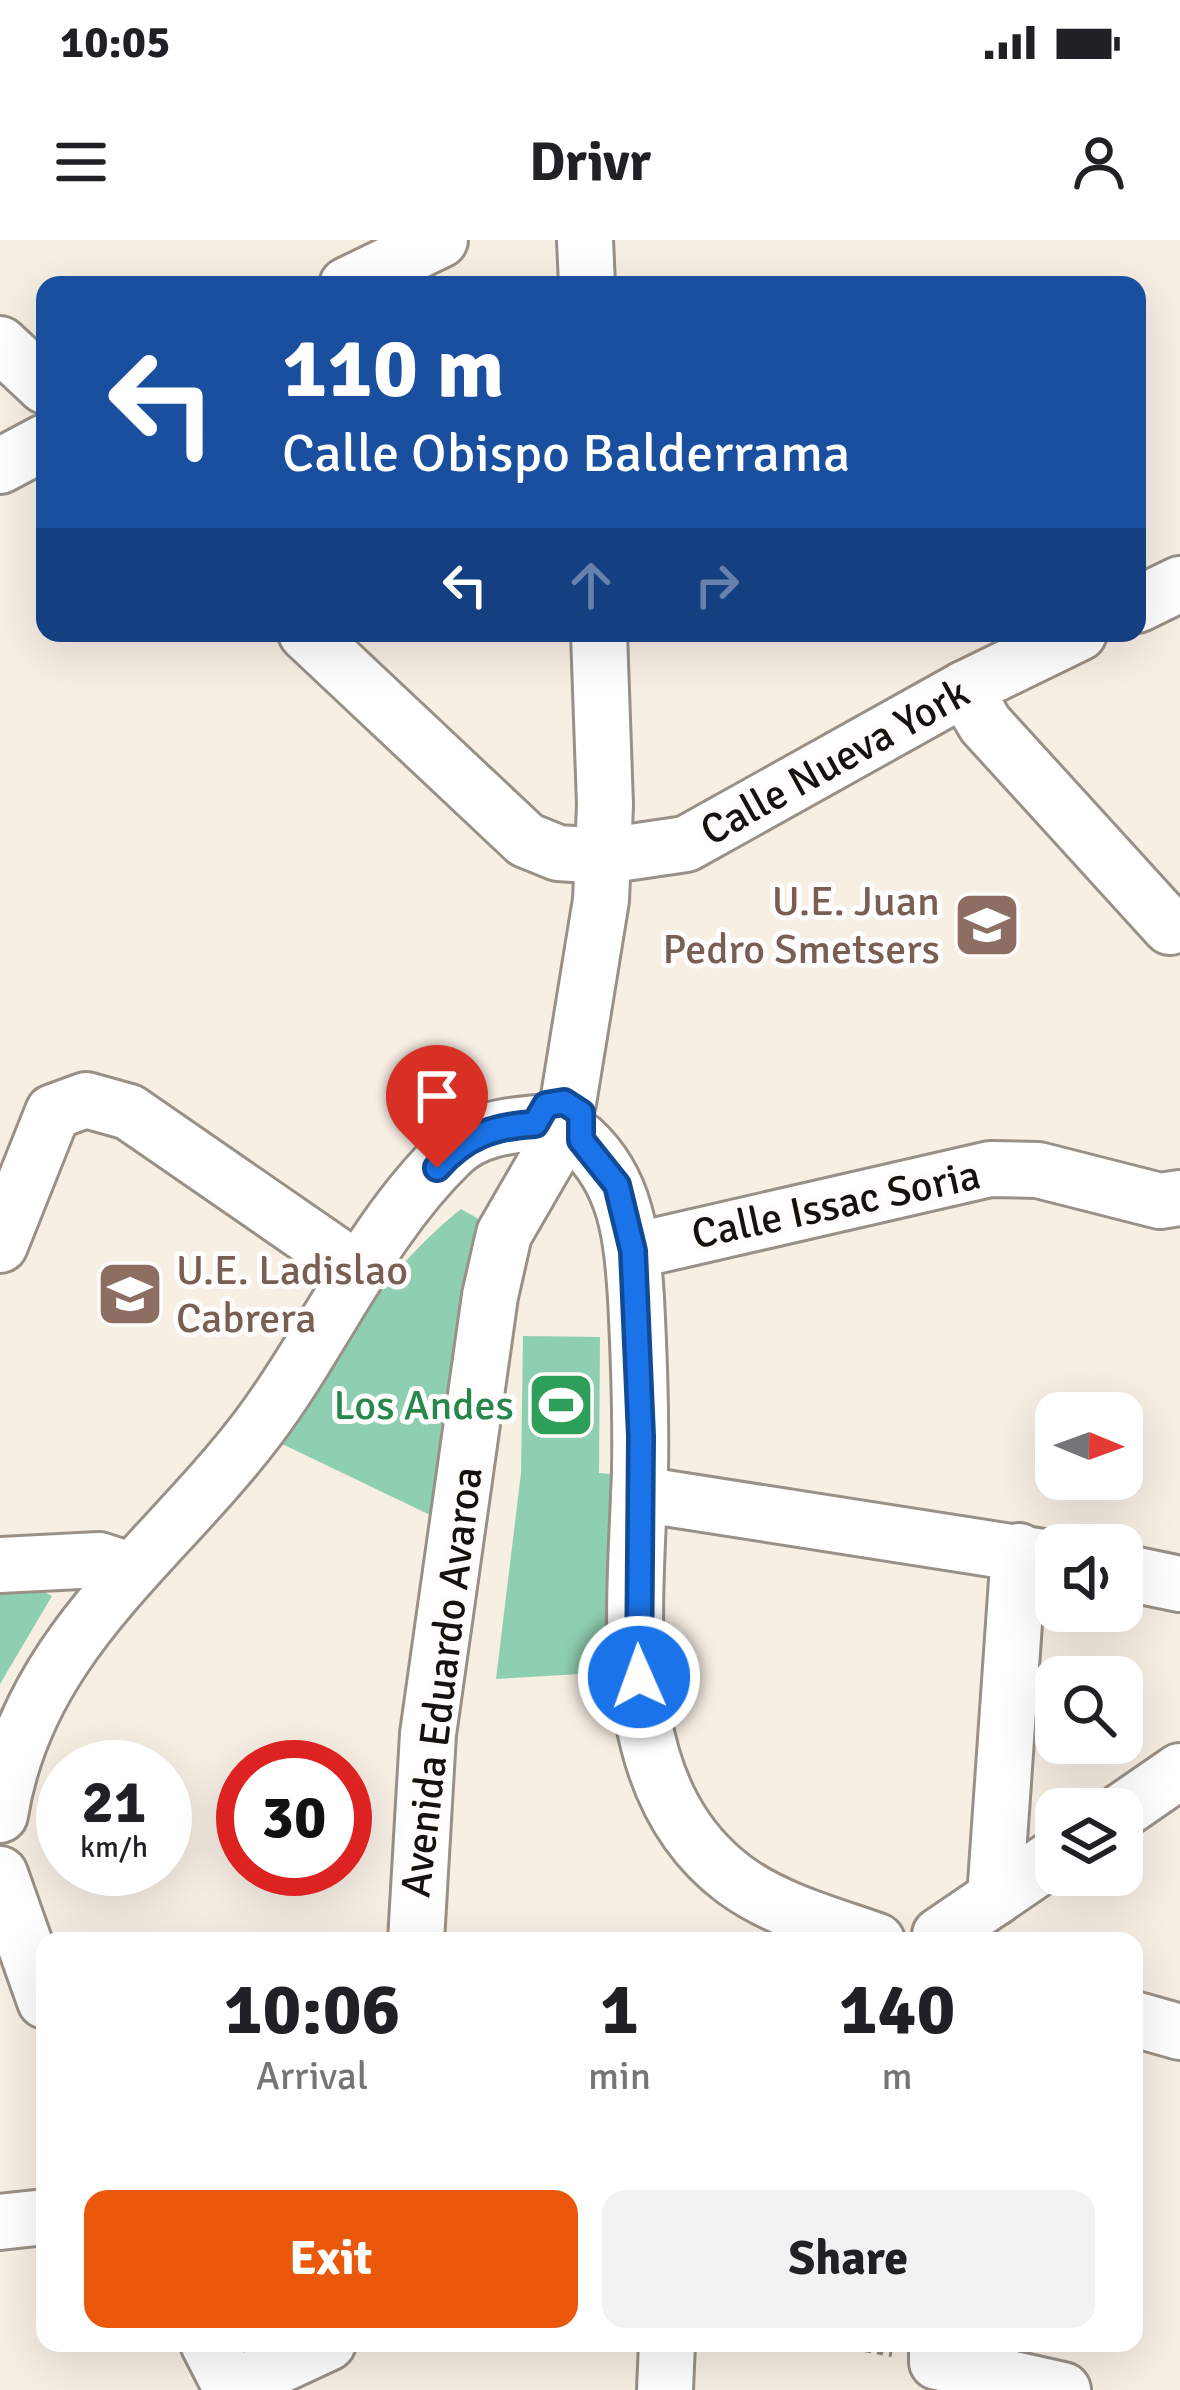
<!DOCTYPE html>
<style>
body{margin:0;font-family:Signika,sans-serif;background:#f2f2f2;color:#202124;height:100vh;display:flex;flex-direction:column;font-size:45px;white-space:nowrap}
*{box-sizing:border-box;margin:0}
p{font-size:39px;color:#757577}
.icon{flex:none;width:66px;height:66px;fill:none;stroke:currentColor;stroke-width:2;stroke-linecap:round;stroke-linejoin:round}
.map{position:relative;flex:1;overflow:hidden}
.drawer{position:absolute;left:36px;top:1692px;width:1107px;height:420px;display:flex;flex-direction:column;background:#fff;border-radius:24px;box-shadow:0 12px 48px #0002}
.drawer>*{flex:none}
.top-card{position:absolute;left:36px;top:36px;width:1110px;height:366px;border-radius:24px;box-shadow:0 12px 48px #0002;background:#1a4fa0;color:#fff;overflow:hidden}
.needle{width:78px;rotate:91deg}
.controls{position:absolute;left:1035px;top:1152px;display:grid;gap:24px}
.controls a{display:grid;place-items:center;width:108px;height:108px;border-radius:24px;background:#fff;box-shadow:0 12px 48px #0002;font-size:60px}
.speed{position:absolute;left:36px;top:1500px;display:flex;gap:24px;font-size:60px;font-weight:700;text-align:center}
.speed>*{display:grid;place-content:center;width:156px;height:156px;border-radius:50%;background:#fff;box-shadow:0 12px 48px #0002;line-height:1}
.speed small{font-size:30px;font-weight:400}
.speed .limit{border:18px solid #d22;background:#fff;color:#111}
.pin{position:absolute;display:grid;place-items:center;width:102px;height:102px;color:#fff;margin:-123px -51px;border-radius:50% 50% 50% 0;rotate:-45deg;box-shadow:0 0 12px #0007}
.pin .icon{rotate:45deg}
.me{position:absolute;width:132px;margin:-66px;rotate:358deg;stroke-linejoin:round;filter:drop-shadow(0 0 9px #0008)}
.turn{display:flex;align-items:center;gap:42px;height:252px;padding:0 48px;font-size:54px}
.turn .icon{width:156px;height:156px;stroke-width:2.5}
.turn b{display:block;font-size:84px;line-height:102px}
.lanes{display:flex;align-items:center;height:114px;padding:0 48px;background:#0003;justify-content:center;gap:60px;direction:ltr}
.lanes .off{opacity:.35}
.eta{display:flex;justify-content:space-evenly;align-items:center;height:204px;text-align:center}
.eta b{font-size:72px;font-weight:800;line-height:84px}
.action{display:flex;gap:24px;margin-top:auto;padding:24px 48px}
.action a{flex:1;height:138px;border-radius:24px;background:#ea580c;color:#fff;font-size:48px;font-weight:800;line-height:138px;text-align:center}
.action a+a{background:#f2f2f2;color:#202124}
.status{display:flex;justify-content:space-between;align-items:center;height:84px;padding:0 60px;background:#fff;direction:ltr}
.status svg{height:33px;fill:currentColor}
header{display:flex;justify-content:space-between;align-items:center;height:156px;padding:0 48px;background:#fff;font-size:54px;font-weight:800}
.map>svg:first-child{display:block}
</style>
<div class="status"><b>10:05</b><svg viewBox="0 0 49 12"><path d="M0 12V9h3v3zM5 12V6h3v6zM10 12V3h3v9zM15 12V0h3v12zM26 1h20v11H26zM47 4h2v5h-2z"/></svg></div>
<header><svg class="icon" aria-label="menu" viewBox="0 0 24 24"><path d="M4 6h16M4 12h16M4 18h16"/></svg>Drivr<svg class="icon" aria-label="person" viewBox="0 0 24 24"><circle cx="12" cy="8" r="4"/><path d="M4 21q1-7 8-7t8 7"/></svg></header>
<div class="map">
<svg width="1180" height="2150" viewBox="0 0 1180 2150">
<rect width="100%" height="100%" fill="#f7eee4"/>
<g fill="#8fcfb1">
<path d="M461,969L491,986L449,1284L280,1203C330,1116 382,1033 461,969Z"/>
<polygon points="523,1096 600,1097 599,1233 623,1235 614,1432 496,1439 521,1233"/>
<polygon points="0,1351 40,1350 52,1356 0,1444"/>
</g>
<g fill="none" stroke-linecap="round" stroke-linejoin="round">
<g stroke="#999087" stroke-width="60">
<g id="minor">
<polyline points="585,0 587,45"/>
<polyline points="347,45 440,0"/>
<polyline points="0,104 45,146"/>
<polyline points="0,226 45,202"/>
<polyline points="1137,365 1180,344"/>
<polyline points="306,393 526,600 558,613 604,616 686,604 964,449 1079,393"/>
<polyline points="964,449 985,484 1170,687"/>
<polyline points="568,863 601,660 605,565 599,393"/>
<path d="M581,900C627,942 632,998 636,1058C639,1116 641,1173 640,1231C636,1367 610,1547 735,1640C776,1670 829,1684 877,1701"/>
<polyline points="0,1005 53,872 86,860 129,872 359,1031"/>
<polyline points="633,1011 990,929 1038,930 1160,961 1180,958"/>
<polyline points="639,1254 1056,1319"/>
<polyline points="0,1325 99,1320 130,1330"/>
<polyline points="1122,1332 1180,1344"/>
<polyline points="1122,1571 1180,1531"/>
<path d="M0,1575C27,1404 161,1316 258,1188C325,1099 370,990 451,912C474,890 504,886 535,883"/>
<polyline points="0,1634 45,1761"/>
<polyline points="995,1658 1019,1311"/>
<polyline points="416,1701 428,1494 490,1056 504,994 552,911"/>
<polyline points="940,1701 940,1695 1056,1616"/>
<polyline points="1134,1779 1180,1792"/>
<polyline points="0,1982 45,1977"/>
<polyline points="208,2103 232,2150"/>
<polyline points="937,2103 937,2122 1063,2150"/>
<polyline points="231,2148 328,2103"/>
<polyline points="665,2150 667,2103"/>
</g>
</g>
<polyline stroke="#8f8881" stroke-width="6" stroke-dasharray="6 6" stroke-linecap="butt" points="830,2103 892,2114"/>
<use href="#minor" stroke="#fff" stroke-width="54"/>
</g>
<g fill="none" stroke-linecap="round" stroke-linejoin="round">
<g stroke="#114b97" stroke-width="30">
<path id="route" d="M437,928C465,896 494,886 535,884L546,865L564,862L581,873V900L617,945L633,1011L641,1196L639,1437"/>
</g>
<use href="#route" stroke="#1a73e8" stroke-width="21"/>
</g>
<defs>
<g id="school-square" transform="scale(3.45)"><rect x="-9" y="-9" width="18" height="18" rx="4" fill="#8d6e63" stroke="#fffdfb"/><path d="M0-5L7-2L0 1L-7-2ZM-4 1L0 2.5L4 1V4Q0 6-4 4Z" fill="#fff"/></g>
<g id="stadium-square" transform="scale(3.45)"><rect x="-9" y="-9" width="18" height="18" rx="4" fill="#2e9e5b" stroke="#fffdfb"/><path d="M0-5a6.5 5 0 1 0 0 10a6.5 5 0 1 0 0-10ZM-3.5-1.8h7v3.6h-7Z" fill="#fff"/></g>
</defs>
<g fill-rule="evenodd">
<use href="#school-square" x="987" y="685"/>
<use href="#school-square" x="130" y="1054"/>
<use href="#stadium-square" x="561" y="1165"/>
</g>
<g text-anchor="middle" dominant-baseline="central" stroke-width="10" stroke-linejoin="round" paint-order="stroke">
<g font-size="42" fill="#15120e" stroke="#fffdfb">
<text transform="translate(835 522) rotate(-29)">Calle Nueva York</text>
<text transform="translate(836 965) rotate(-12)">Calle Issac Soria</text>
<text transform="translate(442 1442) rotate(-83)">Avenida Eduardo Avaroa</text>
</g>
<g font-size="42" fill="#785e54" stroke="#fffdfb" text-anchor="end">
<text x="940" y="661">U.E. Juan<tspan x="940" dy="48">Pedro Smetsers</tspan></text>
<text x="176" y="1030" text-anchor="start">U.E. Ladislao<tspan x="176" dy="48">Cabrera</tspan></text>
</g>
<g font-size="42" fill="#27864d" stroke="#fffdfb" text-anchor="end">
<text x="514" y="1165">Los Andes</text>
</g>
</g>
</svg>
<div class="controls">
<a><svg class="needle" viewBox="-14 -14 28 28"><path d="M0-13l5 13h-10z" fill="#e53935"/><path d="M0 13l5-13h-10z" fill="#757577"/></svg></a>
<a><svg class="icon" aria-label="sound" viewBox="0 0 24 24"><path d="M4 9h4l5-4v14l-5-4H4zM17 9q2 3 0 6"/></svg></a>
<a><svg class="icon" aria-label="search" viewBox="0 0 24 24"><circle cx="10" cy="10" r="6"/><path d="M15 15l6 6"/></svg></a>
<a><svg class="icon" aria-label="layers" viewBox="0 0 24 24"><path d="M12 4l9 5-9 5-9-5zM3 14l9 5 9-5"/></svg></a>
</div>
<div class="speed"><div>21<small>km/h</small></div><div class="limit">30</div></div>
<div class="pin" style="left:437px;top:928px;background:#d93025"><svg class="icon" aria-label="arrive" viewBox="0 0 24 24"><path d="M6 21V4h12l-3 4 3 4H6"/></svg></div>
<svg class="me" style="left:639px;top:1437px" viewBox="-20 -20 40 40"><circle r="17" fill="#1a73e8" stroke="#fff" stroke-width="3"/><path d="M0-11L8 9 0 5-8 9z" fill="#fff"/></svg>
<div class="top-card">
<div class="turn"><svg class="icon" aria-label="left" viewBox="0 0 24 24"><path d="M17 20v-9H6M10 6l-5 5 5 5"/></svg><div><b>110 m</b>Calle Obispo Balderrama</div></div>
<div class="lanes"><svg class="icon" aria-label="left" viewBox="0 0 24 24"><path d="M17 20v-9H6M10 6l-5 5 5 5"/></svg><svg class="icon off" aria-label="ahead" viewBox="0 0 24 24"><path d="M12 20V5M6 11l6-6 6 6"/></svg><svg class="icon off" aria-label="right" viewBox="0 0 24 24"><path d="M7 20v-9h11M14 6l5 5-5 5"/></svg></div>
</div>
<section class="drawer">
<div class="eta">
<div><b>10:06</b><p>Arrival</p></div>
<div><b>1</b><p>min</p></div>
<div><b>140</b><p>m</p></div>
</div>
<div class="action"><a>Exit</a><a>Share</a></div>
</section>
</div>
